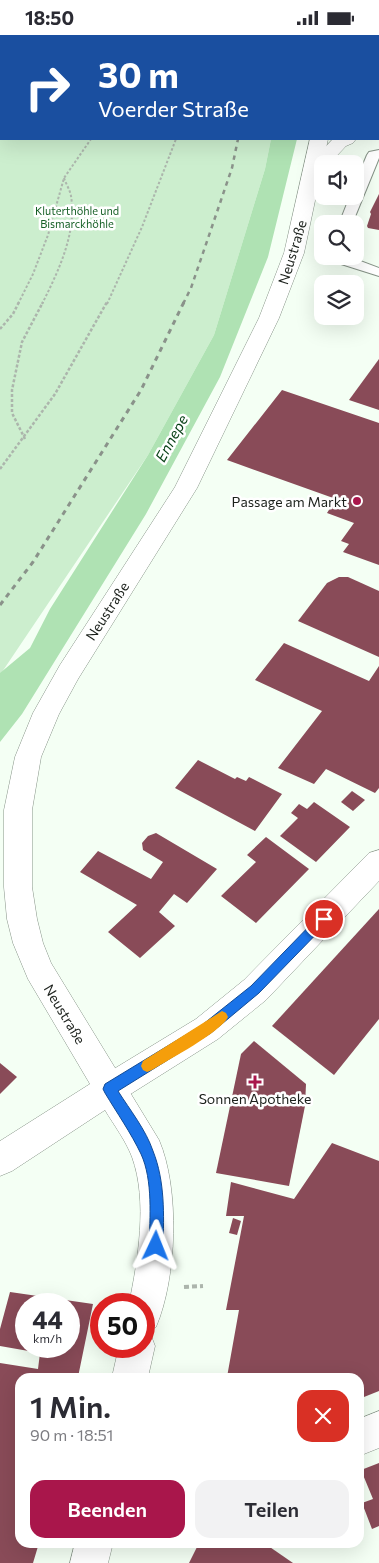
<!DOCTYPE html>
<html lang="de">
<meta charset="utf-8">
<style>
body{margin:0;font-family:Commissioner,sans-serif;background:#f2f2f3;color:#2b2b33;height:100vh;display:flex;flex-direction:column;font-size:19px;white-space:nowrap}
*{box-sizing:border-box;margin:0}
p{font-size:16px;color:#7c7c81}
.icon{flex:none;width:28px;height:28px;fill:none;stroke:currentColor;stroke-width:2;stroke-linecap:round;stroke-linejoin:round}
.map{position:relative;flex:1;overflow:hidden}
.panel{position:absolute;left:15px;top:1338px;width:349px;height:175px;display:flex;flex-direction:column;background:#fff;border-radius:15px;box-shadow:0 5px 20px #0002}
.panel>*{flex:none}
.guide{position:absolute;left:0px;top:0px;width:380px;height:105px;box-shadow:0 5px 20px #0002;background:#1a4fa0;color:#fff;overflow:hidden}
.tools{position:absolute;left:314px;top:120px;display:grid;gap:10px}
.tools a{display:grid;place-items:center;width:50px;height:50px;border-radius:10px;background:#fff;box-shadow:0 5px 20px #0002;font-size:25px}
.speed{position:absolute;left:15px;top:1258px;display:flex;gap:10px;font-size:25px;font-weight:700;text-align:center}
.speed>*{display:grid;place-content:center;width:65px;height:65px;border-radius:50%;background:#fff;box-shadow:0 5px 20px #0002;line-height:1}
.speed small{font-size:12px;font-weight:400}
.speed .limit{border:8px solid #d22;background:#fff;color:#111}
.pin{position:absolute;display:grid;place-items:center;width:42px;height:42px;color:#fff;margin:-21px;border:2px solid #fff;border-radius:50%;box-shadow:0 1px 5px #0007}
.me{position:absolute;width:55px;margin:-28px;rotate:2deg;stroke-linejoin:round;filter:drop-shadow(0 0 4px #0008)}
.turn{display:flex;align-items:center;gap:18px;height:105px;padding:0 15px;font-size:22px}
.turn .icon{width:65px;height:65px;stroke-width:2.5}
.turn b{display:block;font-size:35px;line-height:42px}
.round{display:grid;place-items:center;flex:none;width:52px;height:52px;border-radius:15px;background:#f2f2f3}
.headline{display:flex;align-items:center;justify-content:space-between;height:85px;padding:0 15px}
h1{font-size:30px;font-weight:600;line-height:38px}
.primary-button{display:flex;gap:10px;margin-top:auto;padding:10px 15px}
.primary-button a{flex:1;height:58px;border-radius:15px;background:#a9164b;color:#fff;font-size:20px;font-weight:600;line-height:58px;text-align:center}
.primary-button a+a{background:#f2f2f3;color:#2b2b33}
.status{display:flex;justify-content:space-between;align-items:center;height:35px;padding:0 25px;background:#fff;direction:ltr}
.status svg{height:14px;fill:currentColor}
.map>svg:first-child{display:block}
</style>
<div class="status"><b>18:50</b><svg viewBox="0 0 49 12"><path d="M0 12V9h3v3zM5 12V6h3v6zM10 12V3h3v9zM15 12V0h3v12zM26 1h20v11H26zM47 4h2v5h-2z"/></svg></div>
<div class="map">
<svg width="379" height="1528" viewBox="0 0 379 1528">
<rect width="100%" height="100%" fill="#f4fff4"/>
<polygon fill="#cceece" points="0,0 285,1 1,1 1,104 271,104 265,134 214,300 148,420 0,640"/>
<polygon fill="#afe2b3" points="271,104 297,104 268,222 220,342 146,479 22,679 0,707 0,638 30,613 50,574 148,420 214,300 265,134"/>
<g fill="#894b58" fill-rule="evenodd">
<polygon points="379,159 379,195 368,193 367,191 371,179 370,177"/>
<polygon points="379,324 379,375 349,365"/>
<polygon points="282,355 379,388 379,530 343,517 349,509 341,506 354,488 327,478 336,464 227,425"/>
<polygon points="339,542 348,542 379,556 379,622 298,586 327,548"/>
<polygon points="284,608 369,646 379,631 379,753 375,758 326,734 314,749 278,733 322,676 255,645"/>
<polygon points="198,725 235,744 237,742 246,746 249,742 282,759 255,796 175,753"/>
<polygon points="352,756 365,765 353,776 341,767"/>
<polygon points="314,767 350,792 316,827 280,801 298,783 291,778 299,769 307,774"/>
<polygon points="156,798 217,834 187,868 174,859 159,877 175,891 140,923 108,897 137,870 80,837 98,816 151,844 163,827 143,815 142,808 148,801"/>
<polygon points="266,802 309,834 256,888 221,861 256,827 247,820"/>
<polygon points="379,874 379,984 334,1040 272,991"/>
<polygon points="254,1006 306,1049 305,1071 289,1151 216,1138 241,1019"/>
<polygon points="0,1028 17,1042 0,1059"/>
<polygon points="332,1108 379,1126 379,1356 359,1364 359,1342 227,1342 239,1275 226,1275 244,1181 226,1181 231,1147 294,1164"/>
<polygon points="233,1183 241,1186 237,1200 229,1198"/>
<path d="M10,1257L93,1269L78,1342H20V1508H39L33,1528H0V1328L38,1334L40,1318L0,1311V1294ZM26,1269H69V1311H26Z"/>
<polygon points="379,1428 379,1491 372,1494 362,1468 373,1464 361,1435"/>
<polygon points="199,1508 264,1508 293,1528 189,1528"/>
</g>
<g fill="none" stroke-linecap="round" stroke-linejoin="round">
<g stroke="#869387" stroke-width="2">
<g id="lane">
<polygon points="379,115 379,123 352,189 339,189 350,161 355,161 355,149 367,120 369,117"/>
<polygon points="334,221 347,221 379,233 379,241 338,228"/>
</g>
</g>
<g stroke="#869387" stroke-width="1">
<g id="street">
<path d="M333,104H356L353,108L346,111L329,129H322V136C318,140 313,139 308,138L305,134L308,130Z"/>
<polygon points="379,815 379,846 266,965 218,1004 121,1065 110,1069 99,1065 94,1054 99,1043 196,984 244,945 369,818"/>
<polygon points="379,1376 379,1413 359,1421 359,1384"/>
</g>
</g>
<g stroke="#869387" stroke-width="1">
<g id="secondary">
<rect x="316" y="0" width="16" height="1"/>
<path d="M310,104H328L304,218L279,283L197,453L78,644L59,679L41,722L32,775V852L37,884L43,908L51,928L159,1105C180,1154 177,1243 156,1292L146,1297L150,1298L155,1311L148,1342H112L119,1311H144V1269H129C138,1225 148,1166 132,1122C126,1106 114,1090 105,1075L12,1136L0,1141V1106L90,1049L28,944L13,908L7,884L4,852V775L15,722L33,678L60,630L175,452L259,283L284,218Z"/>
<polygon points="75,1508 113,1508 108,1528 70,1528"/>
</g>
</g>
<g stroke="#acb5ac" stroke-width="2" stroke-dasharray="2.5 2" stroke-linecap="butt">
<polyline points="18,269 33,239 48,200 64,143 91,104"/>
<path d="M42,269C58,237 77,198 71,161C70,155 66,149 64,143"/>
<polyline points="107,269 142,192 176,104"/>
</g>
<g stroke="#acb5ac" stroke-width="2.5" stroke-dasharray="3 2" stroke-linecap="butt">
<polyline points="0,294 13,279 19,267"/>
<polyline points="25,404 12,378 12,355 22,307 43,267"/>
<polyline points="0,434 55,359 107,267"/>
</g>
<polyline stroke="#acb5ac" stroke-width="4" stroke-dasharray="5 3" stroke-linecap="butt" points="184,1252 203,1251"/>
<use href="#lane" fill="#fff" fill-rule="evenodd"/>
<use href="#street" fill="#fff" fill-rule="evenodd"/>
<use href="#secondary" fill="#fff" fill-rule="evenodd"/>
<polyline stroke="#8a928a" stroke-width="2.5" stroke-dasharray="4.5 4.5" stroke-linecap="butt" points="183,269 191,253 232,133 238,104"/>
<polyline stroke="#8a928a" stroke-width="3" stroke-dasharray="5 5" stroke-linecap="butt" points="0,570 33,527 141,355 184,267"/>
</g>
<path fill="#1a73e8" stroke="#114b97" d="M324,878L328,880L330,884L328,887L259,958L211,998L118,1056C130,1075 146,1095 153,1116C165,1146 164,1180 163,1211L161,1216L156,1218L151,1216L149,1211C150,1183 153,1145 141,1119C131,1098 117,1078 105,1058L103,1054L105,1049L202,990L251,951L320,880Z"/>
<path fill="#f59e0b" d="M222,976L226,978L228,982C221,997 168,1025 152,1035L147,1037L143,1035L141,1031L143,1026Z"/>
<g fill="#a9164b" stroke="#fff" stroke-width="2">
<circle cx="357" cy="466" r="5"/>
<path d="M252.5 1039.5h5v5h5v5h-5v5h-5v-5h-5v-5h5z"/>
</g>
<g text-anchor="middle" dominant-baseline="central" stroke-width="5" stroke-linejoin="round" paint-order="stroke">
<g font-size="11" fill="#155f25" stroke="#fff">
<text x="77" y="175">Kluterthöhle und<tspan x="77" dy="13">Bismarckhöhle</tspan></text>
</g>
<g font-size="14" fill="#1c211c" stroke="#fff">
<text transform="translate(292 217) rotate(-73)">Neustraße</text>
<text transform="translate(107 576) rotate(-57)">Neustraße</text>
<text transform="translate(65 979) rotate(59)">Neustraße</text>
</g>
<g font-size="14" fill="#1c211c" stroke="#fff" text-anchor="end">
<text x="347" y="466">Passage am Markt</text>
<text x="255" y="1063" text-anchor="middle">Sonnen Apotheke</text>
</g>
<g font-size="15" font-style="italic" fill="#063f14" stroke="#fff">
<text transform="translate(171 403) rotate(-61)">Ennepe</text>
</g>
</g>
</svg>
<div class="tools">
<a><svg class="icon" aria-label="sound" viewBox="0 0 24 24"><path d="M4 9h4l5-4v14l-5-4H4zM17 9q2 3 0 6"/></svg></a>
<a><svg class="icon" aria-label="search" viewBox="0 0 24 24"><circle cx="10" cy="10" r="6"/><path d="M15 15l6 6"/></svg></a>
<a><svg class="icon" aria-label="layers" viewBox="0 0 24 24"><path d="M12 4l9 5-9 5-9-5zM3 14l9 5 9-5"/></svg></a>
</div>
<div class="speed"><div>44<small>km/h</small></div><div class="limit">50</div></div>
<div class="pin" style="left:324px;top:884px;background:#d93025"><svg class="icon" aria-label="arrive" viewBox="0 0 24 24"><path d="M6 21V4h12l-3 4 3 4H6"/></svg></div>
<svg class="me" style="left:156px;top:1211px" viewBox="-20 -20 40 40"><path d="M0-17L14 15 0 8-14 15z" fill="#1a73e8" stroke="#fff" stroke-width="4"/></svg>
<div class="guide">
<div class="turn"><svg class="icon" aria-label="right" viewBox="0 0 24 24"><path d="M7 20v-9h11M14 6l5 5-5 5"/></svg><div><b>30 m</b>Voerder Straße</div></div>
</div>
<section class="panel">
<div class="headline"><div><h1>1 Min.</h1><p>90 m · 18:51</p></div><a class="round" style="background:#d93025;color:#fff"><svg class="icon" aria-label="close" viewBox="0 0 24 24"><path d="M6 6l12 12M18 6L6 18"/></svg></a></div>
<div class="primary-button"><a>Beenden</a><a>Teilen</a></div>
</section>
</div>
